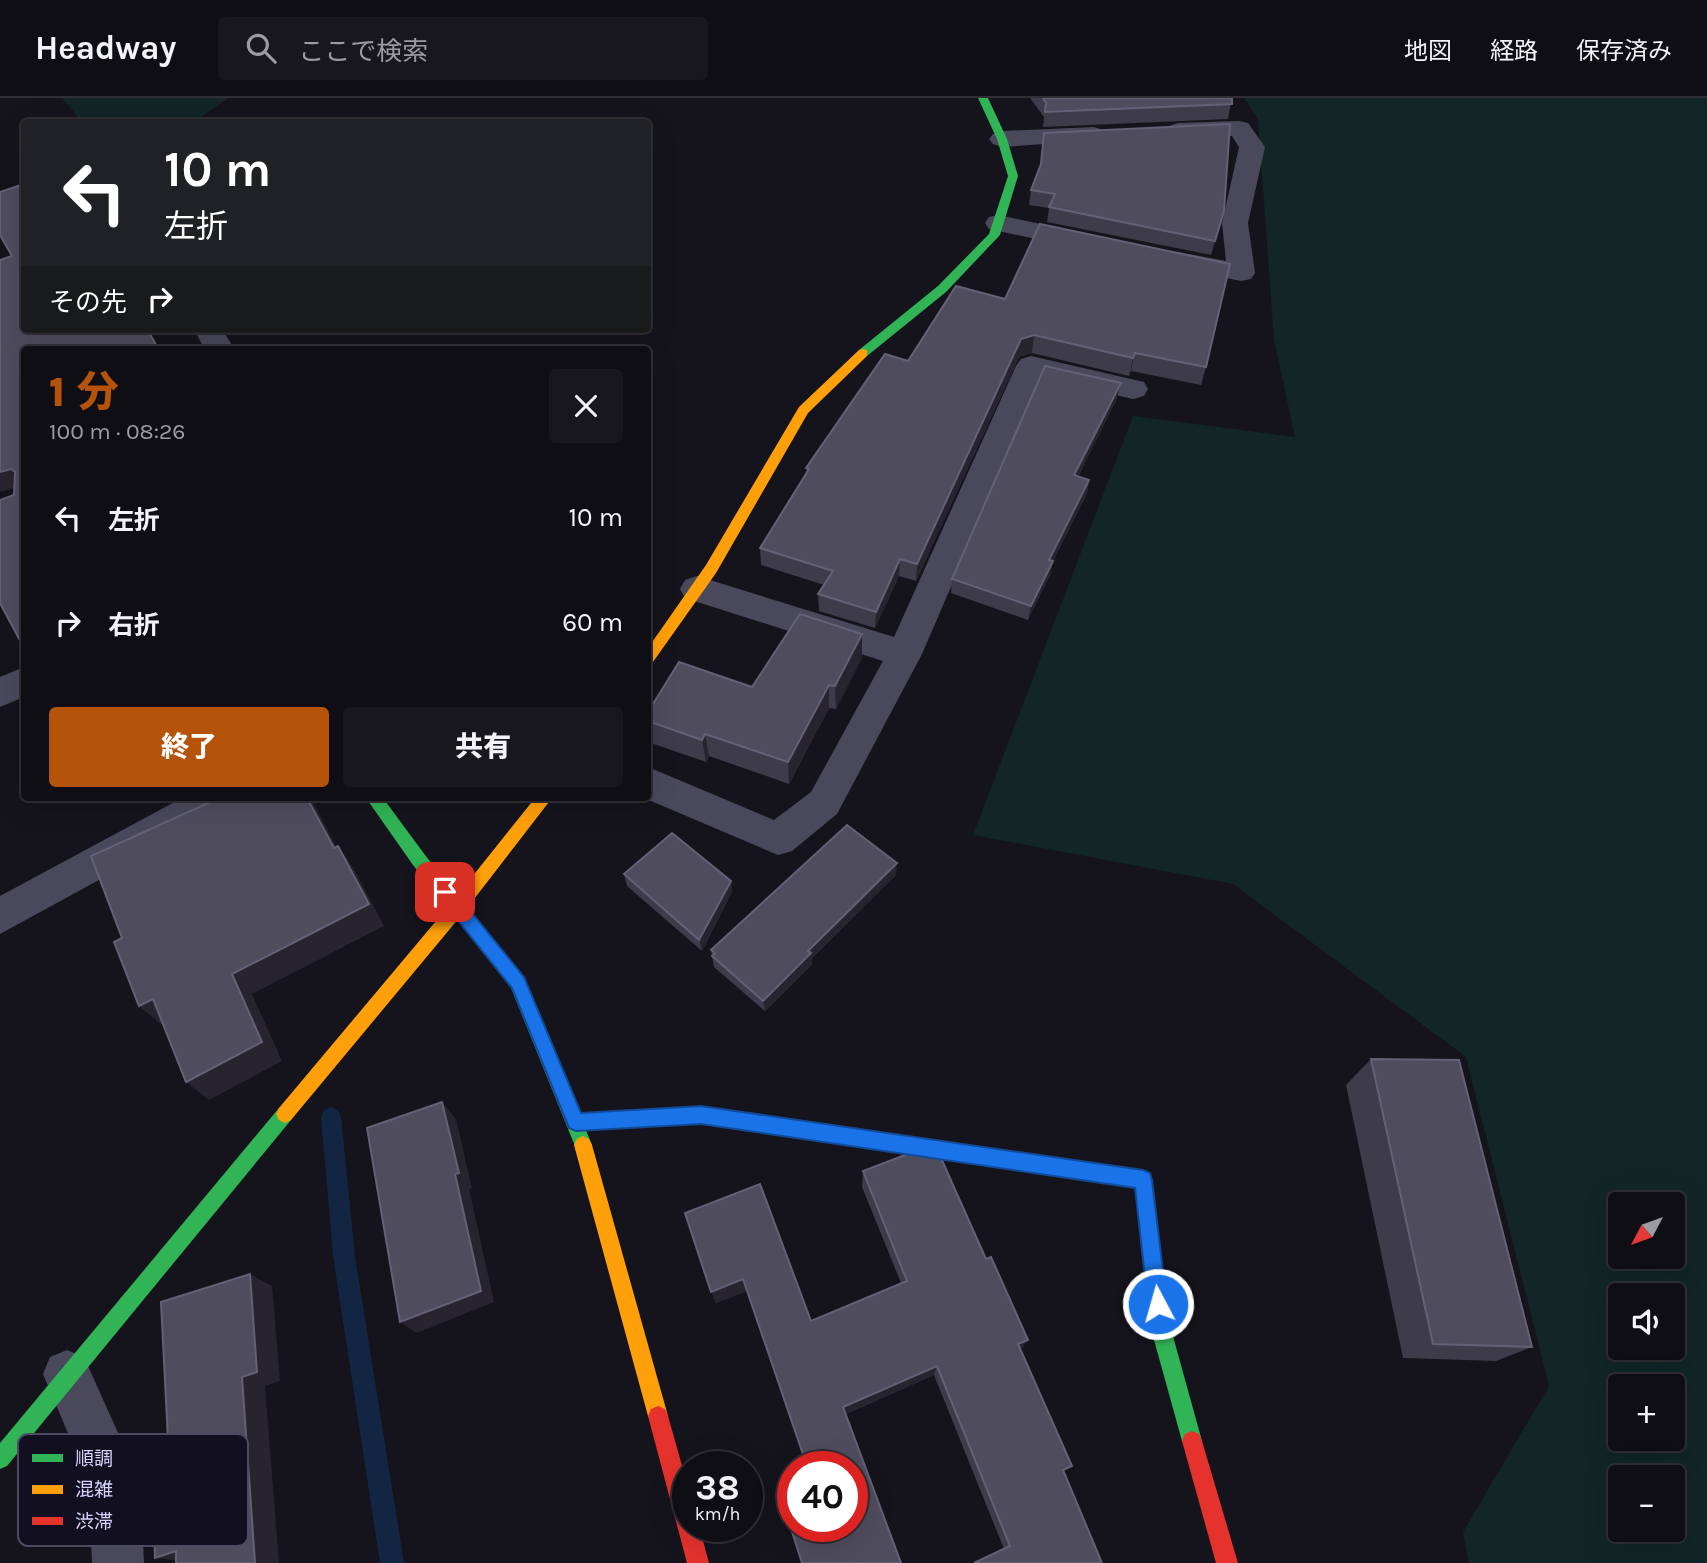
<!DOCTYPE html>
<html lang="ja">
<meta charset="utf-8">
<style>
body{margin:0;font-family:Karla,"Noto Sans JP",sans-serif;background:#19171e;color:#f1f3f6;height:100vh;display:flex;flex-direction:column;font-size:26px;white-space:nowrap}
*{box-sizing:border-box;margin:0}
p{font-size:23px;color:#9c9ca0}
.icon{flex:none;width:38px;height:38px;fill:none;stroke:currentColor;stroke-width:2;stroke-linecap:round;stroke-linejoin:round}
.map{position:relative;flex:1;overflow:hidden}
.sheet{position:absolute;left:21px;top:248px;width:630px;height:455px;display:flex;flex-direction:column;background:#100e15;border-radius:7px;box-shadow:0 7px 28px #0002,0 0 0 2px #302e34}
.sheet>*{flex:none}
.banner{position:absolute;left:21px;top:21px;width:630px;height:214px;border-radius:7px;box-shadow:0 7px 28px #0002,0 0 0 2px #302e34;background:#202124;color:#fff;overflow:hidden}
.needle{width:46px;rotate:229deg}
.controls{position:absolute;left:1608px;top:1094px;display:grid;gap:14px}
.controls a{display:grid;place-items:center;width:77px;height:77px;border-radius:7px;background:#100e15;box-shadow:0 7px 28px #0002,0 0 0 2px #302e34;font-size:35px}
.speed{position:absolute;left:672px;top:1353px;display:flex;gap:14px;font-size:35px;font-weight:700;text-align:center}
.speed>*{display:grid;place-content:center;width:91px;height:91px;border-radius:50%;background:#100e15;box-shadow:0 7px 28px #0002,0 0 0 2px #302e34;line-height:1}
.speed small{font-size:18px;font-weight:400}
.speed .limit{border:10px solid #d22;background:#fff;color:#111}
.pin{position:absolute;display:grid;place-items:center;width:60px;height:60px;color:#fff;margin:-30px;border-radius:14px;box-shadow:0 4px 10px #0006}
.me{position:absolute;width:77px;margin:-38px;rotate:354deg;stroke-linejoin:round;filter:drop-shadow(0 0 5px #0008)}
.turn{display:flex;align-items:center;gap:24px;height:147px;padding:0 28px;font-size:32px}
.turn .icon{width:91px;height:91px;stroke-width:2.5}
.turn b{display:block;font-size:49px;line-height:60px}
.then{display:flex;align-items:center;height:66px;padding:0 28px;background:#0003;gap:14px;font-size:26px}
.round{display:grid;place-items:center;flex:none;width:74px;height:74px;border-radius:7px;background:#19171e}
.overview{display:flex;align-items:center;justify-content:space-between;height:119px;padding:0 28px}
h1{font-size:42px;font-weight:800;line-height:52px;color:#b45309}
.button{display:flex;gap:14px;margin-top:auto;padding:14px 28px}
.button a{flex:1;height:80px;border-radius:7px;background:#b45309;color:#fff;font-size:28px;font-weight:800;line-height:80px;text-align:center}
.button a+a{background:#19171e;color:#f1f3f6}
ul{padding:0;list-style:none}
li{display:flex;align-items:center;gap:21px;height:105px;padding:0 28px}
li div{flex:1}
li b{display:block;font-size:26px}
li em{font-style:normal}
header{display:flex;align-items:center;gap:42px;box-sizing:border-box;height:98px;padding:0 35px;background:#100e15;border-bottom:2px solid #302e34}
header strong{font-size:33px}
nav{display:flex;gap:38px;margin-inline-start:auto;font-size:24px}
.search{width:490px;height:63px;background:#19171e;display:flex;align-items:center;gap:18px;box-sizing:border-box;padding:0 24px;border-radius:7px;color:#9c9ca0;font-size:26px}
.map>svg:first-child{display:block}
</style>
<header>
<strong>Headway</strong>
<div class="search"><svg class="icon" aria-label="search" viewBox="0 0 24 24"><circle cx="10" cy="10" r="6"/><path d="M15 15l6 6"/></svg>ここで検索</div>
<nav><a>地図</a><a>経路</a><a>保存済み</a></nav>
</header>
<div class="map">
<svg width="1707" height="1465" viewBox="0 0 1707 1465">
<rect width="100%" height="100%" fill="#15131c"/>
<g fill="#122627" fill-rule="evenodd">
<polygon points="62,0 228,0 194,24 82,24"/>
<path d="M1244,0H1707V1465H1469L1463,1434L1549,1288L1466,959L1233,786L973,737L1133,318L1295,339L1274,242L1258,21ZM1620,1106H1673V1158H1620ZM1620,1197H1673V1250H1620ZM1620,1288H1673V1340H1620ZM1620,1379H1673V1432H1620Z"/>
</g>
<g fill="none" stroke-linecap="round" stroke-linejoin="round">
<polygon fill="#122542" fill-rule="evenodd" points="331,1009 338,1012 341,1019 355,1158 404,1465 380,1465 333,1158 321,1019 324,1012"/>
<g fill="#4a495c" fill-rule="evenodd">
<polygon points="1239,23 1248,25 1265,49 1248,125 1255,175 1251,181 1241,183 1168,168 1164,162 1168,156 1178,154 1226,163 1222,125 1239,49 1232,38 1169,38 1165,33 1169,28 1178,25"/>
<polygon points="1094,29 1103,32 1107,37 1103,42 1002,49 993,46 989,41 993,36 1002,33"/>
<polygon points="998,117 1098,138 1102,144 1098,150 1088,152 989,131 985,125 989,119"/>
<polygon points="194,231 222,231 235,252 205,252"/>
<polygon points="1031,258 1144,284 1148,291 1144,298 1133,301 1041,280 922,556 837,716 792,753 778,757 644,700 648,700 648,669 774,722 811,694 883,563 685,500 680,491 685,482 697,478 894,539 1016,268 1021,261"/>
<polygon points="24,569 24,599 0,609 0,579"/>
<polygon points="182,700 235,700 229,711 0,836 0,798"/>
<polygon points="67,1252 84,1259 140,1384 144,1465 92,1465 89,1385 43,1276 50,1259"/>
</g>
<g fill="#30b455" fill-rule="evenodd">
<polygon points="978,0 988,0 1007,41 1018,78 1000,137 946,194 867,258 859,258 859,252 938,188 989,136 1008,78 997,41"/>
<polygon points="366,700 383,700 425,757 524,880 592,1047 589,1053 583,1056 577,1053 511,890 413,767"/>
<polygon points="285,1007 291,1010 294,1016 291,1022 7,1368 0,1371 0,1345 279,1010"/>
<polygon points="832,1027 1150,1074 1171,1231 1202,1343 1199,1350 1192,1353 1185,1350 1182,1343 1151,1231 1135,1089 832,1045 826,1042 823,1036 826,1030"/>
</g>
<g fill="#ff9f0a" fill-rule="evenodd">
<polygon points="863,251 867,252 867,258 808,315 716,475 653,564 648,565 648,550 706,467 799,309 859,252"/>
<polygon points="535,700 552,700 464,814 291,1022 285,1025 279,1022 276,1016 279,1010 452,804"/>
<polygon points="583,1038 589,1041 592,1047 668,1318 665,1325 658,1328 651,1325 648,1318 574,1047 577,1041"/>
</g>
<g fill="#e5322d" fill-rule="evenodd">
<polygon points="701,1008 832,1027 838,1030 841,1036 838,1042 832,1045 701,1026 576,1033 570,1030 567,1024 570,1018 576,1015"/>
<polygon points="658,1308 665,1311 668,1318 688,1389 688,1428 699,1428 709,1465 687,1465 648,1318 651,1311"/>
<polygon points="1192,1333 1199,1336 1202,1343 1238,1465 1216,1465 1182,1343 1185,1336"/>
</g>
</g>
<g fill="#3e3b4b">
<polygon points="1030,0 1232,0 1228,21 1043,29 1044,19"/>
<polygon points="1044,35 1224,113 1211,157 1047,124 1049,110 1029,107 1031,92 1040,68"/>
<polygon points="956,188 1206,269 1201,287 1131,273 1129,278 1032,255 1019,259 916,483 899,478 875,530 819,513 818,496 824,487 761,467 760,450 807,375 806,370 908,263"/>
<polygon points="1117,300 1078,378 1089,382 1087,396 1053,463 1050,477 1028,522 951,495 952,481"/>
<polygon points="862,536 862,559 836,611 829,610 789,686 709,658 706,664 648,644 648,614 752,589"/>
<polygon points="624,776 731,783 732,794 702,853 627,788"/>
<polygon points="896,777 812,860 812,866 765,913 714,869 711,852"/>
<polygon points="1371,961 1532,1249 1496,1263 1403,1260 1346,987"/>
<polygon points="863,1073 1021,1252 1063,1374 1102,1465 1004,1451 934,1277 846,1316 852,1428 747,1193 716,1205 685,1115 811,1223 901,1185 862,1089"/>
</g>
<g fill="#272430">
<polygon points="1034,237 1032,255 1019,259 916,483 917,466 1021,241"/>
<polygon points="1135,255 1131,273 1129,278 1133,260"/>
<polygon points="1121,285 1117,300 1072,392 1074,377"/>
<polygon points="11,371 23,387 1,394 0,392 0,374"/>
<polygon points="1089,382 1087,396 1046,476 1049,462"/>
<polygon points="900,461 899,478 875,530 876,514"/>
<polygon points="1053,463 1050,477 1028,522 1031,508"/>
<polygon points="862,536 862,559 836,611 835,588"/>
<polygon points="829,587 829,610 789,686 788,664"/>
<polygon points="705,636 709,658 706,664 702,642"/>
<polygon points="307,700 311,700 349,773 334,750"/>
<polygon points="338,748 354,771 384,828 252,896 282,963 209,1002 186,984 232,876"/>
<polygon points="897,765 896,777 812,860 812,866 765,913 763,903 808,853"/>
<polygon points="731,783 732,794 702,853 699,842"/>
<polygon points="153,901 176,921 162,927 139,908"/>
<polygon points="442,1004 456,1021 472,1090 469,1091 494,1204 417,1235 400,1224 455,1076"/>
<polygon points="250,1176 272,1188 280,1283 265,1288 279,1465 255,1465 242,1279"/>
<polygon points="743,1181 747,1193 716,1205 711,1194"/>
<polygon points="1028,1242 1021,1252 1018,1246"/>
<polygon points="937,1268 934,1277 843,1317 843,1309"/>
<polygon points="176,1453 183,1463 155,1460"/>
</g>
<g fill="#4f4c5e" stroke="#646177" stroke-width="2">
<polygon points="1043,0 1232,0 1232,6 1045,14 1046,5"/>
<polygon points="1230,26 1224,113 1215,143 1049,109 1055,96 1031,92 1041,66 1044,35"/>
<polygon points="24,86 24,231 147,231 159,252 24,252 24,550 0,505 0,402 14,397 15,374 11,371 0,374 0,162 12,158 0,137 0,94"/>
<polygon points="1040,126 1230,166 1206,269 1135,255 1133,260 1034,237 1021,241 917,466 900,461 876,514 818,496 833,473 760,450 809,371 806,370 885,256 908,263 956,188 1005,201"/>
<polygon points="1045,268 1121,285 1074,377 1089,382 1049,462 1053,463 1031,508 952,481"/>
<polygon points="800,516 862,536 835,588 829,587 788,664 705,636 702,642 648,623 648,614 679,564 752,589"/>
<polygon points="219,700 307,700 334,750 338,748 369,806 232,876 262,944 186,984 153,901 139,908 114,844 122,840 91,758"/>
<polygon points="847,727 897,765 808,853 811,855 763,903 712,858 715,855 711,852"/>
<polygon points="672,735 731,783 699,842 624,776"/>
<polygon points="1371,961 1459,962 1532,1249 1433,1246"/>
<polygon points="442,1004 459,1075 455,1076 481,1193 400,1224 367,1030"/>
<polygon points="910,1055 941,1060 986,1161 991,1159 1028,1242 1018,1246 1072,1368 1063,1372 1102,1465 974,1465 1010,1448 937,1268 843,1309 901,1465 802,1465 778,1390 793,1383 793,1428 852,1428 852,1368 807,1368 743,1181 711,1194 685,1115 760,1086 811,1223 907,1183 863,1073"/>
<polygon points="250,1176 257,1274 242,1279 255,1465 176,1465 176,1453 155,1460 151,1348 168,1342 161,1204"/>
</g>
<polygon fill="#1a73e8" stroke="#114b97" stroke-width="2" points="445,786 451,789 524,879 581,1015 701,1008 1143,1072 1150,1075 1152,1082 1167,1206 1165,1213 1158,1216 1151,1213 1148,1206 1135,1090 701,1026 576,1033 569,1030 512,890 439,799 437,794"/>
<rect x="18" y="1336" width="230" height="112" rx="10" fill="#120f20" stroke="#4d4a62" stroke-width="2"/>
<rect x="32" y="1356" width="31" height="8" fill="#30b455"/>
<rect x="32" y="1387" width="31" height="9" fill="#ff9f0a"/>
<rect x="32" y="1419" width="31" height="8" fill="#e5322d"/>
<g font-size="19" fill="#d6d2fb">
<text x="75" y="1367">順調</text>
<text x="75" y="1398">混雑</text>
<text x="75" y="1430">渋滞</text>
</g>
</svg>
<div class="controls">
<a><svg class="needle" viewBox="-14 -14 28 28"><path d="M0-13l5 13h-10z" fill="#e53935"/><path d="M0 13l5-13h-10z" fill="#9c9ca0"/></svg></a>
<a><svg class="icon" aria-label="sound" viewBox="0 0 24 24"><path d="M4 9h4l5-4v14l-5-4H4zM17 9q2 3 0 6"/></svg></a>
<a>+</a>
<a>−</a>
</div>
<div class="speed"><div>38<small>km/h</small></div><div class="limit">40</div></div>
<div class="pin" style="left:445px;top:794px;background:#d93025"><svg class="icon" aria-label="arrive" viewBox="0 0 24 24"><path d="M6 21V4h12l-3 4 3 4H6"/></svg></div>
<svg class="me" style="left:1158px;top:1206px" viewBox="-20 -20 40 40"><circle r="17" fill="#1a73e8" stroke="#fff" stroke-width="3"/><path d="M0-11L8 9 0 5-8 9z" fill="#fff"/></svg>
<div class="banner">
<div class="turn"><svg class="icon" aria-label="left" viewBox="0 0 24 24"><path d="M17 20v-9H6M10 6l-5 5 5 5"/></svg><div><b>10 m</b>左折</div></div>
<div class="then">その先<svg class="icon" aria-label="right" viewBox="0 0 24 24"><path d="M7 20v-9h11M14 6l5 5-5 5"/></svg></div>
</div>
<section class="sheet">
<div class="overview"><div><h1>1 分</h1><p>100 m · 08:26</p></div><a class="round"><svg class="icon" aria-label="close" viewBox="0 0 24 24"><path d="M6 6l12 12M18 6L6 18"/></svg></a></div>
<ul>
<li><svg class="icon" aria-label="left" viewBox="0 0 24 24"><path d="M17 20v-9H6M10 6l-5 5 5 5"/></svg><div><b>左折</b></div><em>10 m</em></li>
<li><svg class="icon" aria-label="right" viewBox="0 0 24 24"><path d="M7 20v-9h11M14 6l5 5-5 5"/></svg><div><b>右折</b></div><em>60 m</em></li>
</ul>
<div class="button"><a>終了</a><a>共有</a></div>
</section>
</div>
